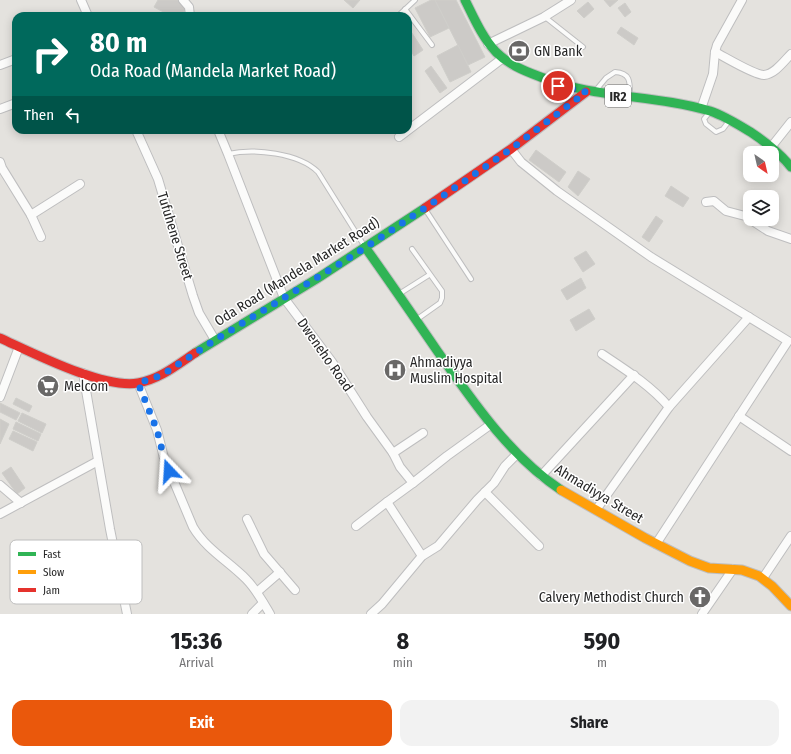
<!DOCTYPE html>
<style>
body{margin:0;font-family:"Fira Sans Condensed",sans-serif;background:#f2f2f2;color:#202124;height:100vh;display:flex;flex-direction:column;font-size:15px;white-space:nowrap}
*{box-sizing:border-box;margin:0}
p{font-size:13px;color:#757577}
.icon{flex:none;width:22px;height:22px;fill:none;stroke:currentColor;stroke-width:2;stroke-linecap:round;stroke-linejoin:round}
.map{position:relative;height:614px;overflow:hidden}
.panel{display:flex;flex-direction:column;background:#fff;flex:1}
.panel>*{flex:none}
.top-card{position:absolute;left:12px;top:12px;width:400px;height:122px;border-radius:12px;box-shadow:0 2px 10px #0003;background:#00695c;color:#fff;overflow:hidden}
.needle{width:26px;rotate:146deg}
.fabs{position:absolute;left:743px;top:146px;display:grid;gap:8px}
.fabs a{display:grid;place-items:center;width:36px;height:36px;border-radius:8px;background:#fff;box-shadow:0 2px 10px #0003;font-size:20px}
.pin{position:absolute;display:grid;place-items:center;width:34px;height:34px;color:#fff;margin:-17px;border:2px solid #fff;border-radius:50%;box-shadow:0 1px 4px #0007}
.me{position:absolute;width:44px;margin:-22px;rotate:340deg;stroke-linejoin:round;filter:drop-shadow(0 0 3px #0008)}
.turn{display:flex;align-items:center;gap:14px;height:84px;padding:0 12px;font-size:18px}
.turn .icon{width:52px;height:52px;stroke-width:2.5}
.turn b{display:block;font-size:28px;line-height:34px}
.then{display:flex;align-items:center;height:38px;padding:0 12px;background:#0003;gap:8px;font-size:15px}
.eta{display:flex;justify-content:space-evenly;align-items:center;height:68px;text-align:center}
.eta b{font-size:24px;font-weight:700;line-height:28px}
.cta{display:flex;gap:8px;margin-top:auto;padding:8px 12px}
.cta a{flex:1;height:46px;border-radius:12px;background:#ea580c;color:#fff;font-size:16px;font-weight:700;line-height:46px;text-align:center}
.cta a+a{background:#f2f2f2;color:#202124}
.map>svg:first-child{display:block}
</style>
<div class="map">
<svg width="791" height="614" viewBox="0 0 791 614">
<rect width="100%" height="100%" fill="#e4e2de"/>
<g fill="#cccac7" stroke="#cfceca">
<polygon points="158,0 178,0 187,5 181,16 171,16 154,7"/>
<polygon points="344,0 360,0 353,8"/>
<polygon points="431,0 435,0 449,28 430,37 415,8"/>
<polygon points="435,0 456,0 485,57 468,65"/>
<polygon points="604,0 618,0 610,7"/>
<polygon points="588,2 594,9 584,18 577,11"/>
<polygon points="625,3 631,12 625,17 618,8"/>
<polygon points="408,27 423,50 414,56 408,46"/>
<polygon points="621,27 638,38 634,45 617,33"/>
<polygon points="458,45 471,72 450,82 437,56"/>
<polygon points="431,66 447,88 440,93 425,71"/>
<polygon points="536,150 566,172 559,182 529,160"/>
<polygon points="578,171 590,179 578,196 568,187"/>
<polygon points="671,186 689,198 683,207 665,196"/>
<polygon points="656,216 663,221 649,242 642,237"/>
<polygon points="586,251 595,264 583,272 574,258"/>
<polygon points="581,278 586,288 567,300 561,290"/>
<polygon points="589,309 595,319 576,331 570,320"/>
<polygon points="16,398 32,406 29,412 13,404"/>
<polygon points="0,403 20,413 16,420 0,412"/>
<polygon points="22,413 46,424 42,433 18,421"/>
<polygon points="0,419 9,424 0,444"/>
<polygon points="16,422 41,434 38,441 13,429"/>
<polygon points="13,431 37,442 33,451 9,439"/>
<polygon points="11,467 25,488 17,494 2,473"/>
</g>
<g fill="none" stroke-linecap="round" stroke-linejoin="round">
<g stroke="#bebebf" stroke-width="6">
<g id="lane">
<polyline points="405,9 432,45"/>
<polyline points="398,16 415,0"/>
<polyline points="545,17 583,47"/>
<path d="M596,90L606,78L615,72C630,73 630,81 630,94"/>
<polyline points="709,113 704,119 706,124 716,132 723,129 729,121"/>
<path d="M228,154C254,148 299,153 318,172L365,247"/>
<polyline points="425,209 471,279"/>
<polyline points="412,249 442,291 442,298 440,303 416,320"/>
<polyline points="399,294 429,275"/>
</g>
</g>
<g stroke="#bebebf" stroke-width="10">
<g id="street">
<polyline points="81,0 88,16"/>
<polyline points="183,0 189,7 190,16"/>
<polyline points="488,44 544,17 571,0"/>
<path d="M715,52C725,57 754,75 764,75C775,74 784,61 791,54"/>
<polyline points="0,65 16,59"/>
<polyline points="0,109 16,103"/>
<polyline points="701,109 713,74 715,52 717,45 742,0"/>
<polyline points="136,130 158,179 193,296 199,313 215,340"/>
<polyline points="218,130 228,154 284,298 332,362 367,417 393,453 400,467 413,483 387,502 422,556"/>
<polyline points="399,137 503,58"/>
<polyline points="772,146 791,122"/>
<polyline points="511,149 521,162 557,191 651,257 788,341 656,544"/>
<polyline points="0,162 2,168 31,215 41,237"/>
<polyline points="706,202 714,201 726,211 745,216 768,231 791,239"/>
<polyline points="31,215 80,184"/>
<path d="M602,354C626,370 650,385 669,407"/>
<polyline points="83,373 110,529 127,614"/>
<path d="M138,383L157,430L164,458L193,527C206,549 228,561 246,579C256,589 263,602 270,614"/>
<polyline points="0,397 19,347"/>
<polyline points="739,416 791,451"/>
<polyline points="393,453 423,433"/>
<polyline points="541,476 634,375"/>
<polyline points="413,483 447,456 490,425"/>
<polyline points="0,485 21,503"/>
<polyline points="485,492 539,546"/>
<polyline points="596,510 669,407 749,317"/>
<polyline points="0,514 98,461"/>
<polyline points="247,519 264,554 295,590"/>
<polyline points="356,526 387,502"/>
<polyline points="763,578 791,536"/>
<polyline points="257,592 280,572"/>
<polyline points="252,614 263,603"/>
<polyline points="371,614 382,604 422,556 438,546 477,500 494,483 505,466 517,454"/>
<polyline points="702,614 733,569"/>
</g>
</g>
<g stroke="#bebebf" stroke-width="11">
<g id="fast">
<path d="M465,0C474,18 482,37 496,52C508,64 522,70 538,76C593,99 653,94 710,111C725,116 739,125 752,133C767,143 780,153 791,167"/>
<path d="M365,247C390,282 414,317 438,352C474,403 509,455 561,490"/>
<polyline points="195,353 318,278 425,208"/>
</g>
</g>
<g stroke="#bebebf" stroke-width="11">
<polyline id="slow" points="561,490 645,538 690,561 709,568 742,570 759,576 772,586 791,606"/>
</g>
<g stroke="#bebebf" stroke-width="11">
<g id="jam">
<polyline points="425,208 511,149 586,92"/>
<path d="M0,338C33,353 103,389 138,383C160,379 177,365 195,353"/>
</g>
</g>
<use href="#lane" stroke="#fbfbfa" stroke-width="4"/>
<use href="#street" stroke="#fbfbfa" stroke-width="8"/>
<use href="#fast" stroke="#30b455" stroke-width="9"/>
<use href="#slow" stroke="#ff9f0a" stroke-width="9"/>
<use href="#jam" stroke="#e5322d" stroke-width="9"/>
</g>
<g fill="none" stroke-linecap="round" stroke-linejoin="round">
<polyline stroke="#1a73e8" stroke-width="7" stroke-dasharray="0 12.6" points="169,471 164,458 157,430 138,383 162,375 215,340 354,255 437,200 511,149 586,92 558,86"/>
</g>
<defs>
<g id="bank-disc" transform="scale(1.15)"><circle r="9.5" fill="#696867" stroke="#fff"/><path d="M-6-4H6V4H-6ZM0-2.3a2.3 2.3 0 1 0 0 4.6a2.3 2.3 0 1 0 0-4.6Z" fill="#fff"/></g>
<g id="hospital-disc" transform="scale(1.15)"><circle r="9.5" fill="#696867" stroke="#fff"/><path d="M-5-5h3v3.5h4V-5h3V5h-3V1.5h-4V5h-3Z" fill="#fff"/></g>
<g id="supermarket-disc" transform="scale(1.15)"><circle r="9.5" fill="#696867" stroke="#fff"/><path d="M-6-5.5h2.5l.6 2H6L4.5 2H-2.5L-4.4-4H-6ZM-1.5 3.2a1.3 1.3 0 1 0 .1 0ZM3 3.2a1.3 1.3 0 1 0 .1 0Z" fill="#fff"/></g>
<g id="church-disc" transform="scale(1.15)"><circle r="9.5" fill="#696867" stroke="#fff"/><path d="M-1.2-6h2.4v3.5h3.3v2.4h-3.3V6h-2.4V-.1h-3.3v-2.4h3.3Z" fill="#fff"/></g>
</defs>
<g fill-rule="evenodd">
<use href="#bank-disc" x="519" y="51"/>
<use href="#hospital-disc" x="395" y="370"/>
<use href="#supermarket-disc" x="48" y="386"/>
<use href="#church-disc" x="700" y="597"/>
</g>
<g text-anchor="middle" dominant-baseline="central" stroke-width="3" stroke-linejoin="round" paint-order="stroke">
<rect fill="#fff" stroke="#686868" stroke-width="1" x="605" y="85" width="26" height="22" rx="3"/>
<g font-size="13" font-weight="bold" fill="#272727">
<text x="618" y="96">IR2</text>
</g>
<g font-size="14" fill="#272727" stroke="#fff" text-anchor="start">
<text x="534" y="51">GN Bank</text>
<text x="410" y="362">Ahmadiyya<tspan x="410" dy="16">Muslim Hospital</tspan></text>
<text x="64" y="386">Melcom</text>
<text x="684" y="597" text-anchor="end">Calvery Methodist Church</text>
</g>
<g font-size="14" fill="#272727" stroke="#fff">
<text transform="translate(175 236) rotate(73)">Tufuhene Street</text>
<text transform="translate(297 272) rotate(-32)">Oda Road (Mandela Market Road)</text>
<text transform="translate(325 355) rotate(55)">Dweneho Road</text>
<text transform="translate(599 494) rotate(31)">Ahmadiyya Street</text>
</g>
</g>
<rect x="10" y="540" width="132" height="64" rx="6" fill="#fff" stroke="#bebebe" stroke-width="1"/>
<rect x="18" y="552" width="18" height="4" fill="#30b455"/>
<rect x="18" y="570" width="18" height="4" fill="#ff9f0a"/>
<rect x="18" y="588" width="18" height="4" fill="#e5322d"/>
<g font-size="11" fill="#272727">
<text x="43" y="558">Fast</text>
<text x="43" y="576">Slow</text>
<text x="43" y="594">Jam</text>
</g>
</svg>
<div class="fabs">
<a><svg class="needle" viewBox="-14 -14 28 28"><path d="M0-13l5 13h-10z" fill="#e53935"/><path d="M0 13l5-13h-10z" fill="#757577"/></svg></a>
<a><svg class="icon" aria-label="layers" viewBox="0 0 24 24"><path d="M12 4l9 5-9 5-9-5zM3 14l9 5 9-5"/></svg></a>
</div>
<div class="pin" style="left:558px;top:86px;background:#d93025"><svg class="icon" aria-label="arrive" viewBox="0 0 24 24"><path d="M6 21V4h12l-3 4 3 4H6"/></svg></div>
<svg class="me" style="left:169px;top:471px" viewBox="-20 -20 40 40"><path d="M0-17L14 15 0 8-14 15z" fill="#1a73e8" stroke="#fff" stroke-width="4"/></svg>
<div class="top-card">
<div class="turn"><svg class="icon" aria-label="right" viewBox="0 0 24 24"><path d="M7 20v-9h11M14 6l5 5-5 5"/></svg><div><b>80 m</b>Oda Road (Mandela Market Road)</div></div>
<div class="then">Then<svg class="icon" aria-label="left" viewBox="0 0 24 24"><path d="M17 20v-9H6M10 6l-5 5 5 5"/></svg></div>
</div>
</div>
<section class="panel">
<div class="eta">
<div><b>15:36</b><p>Arrival</p></div>
<div><b>8</b><p>min</p></div>
<div><b>590</b><p>m</p></div>
</div>
<div class="cta"><a>Exit</a><a>Share</a></div>
</section>
